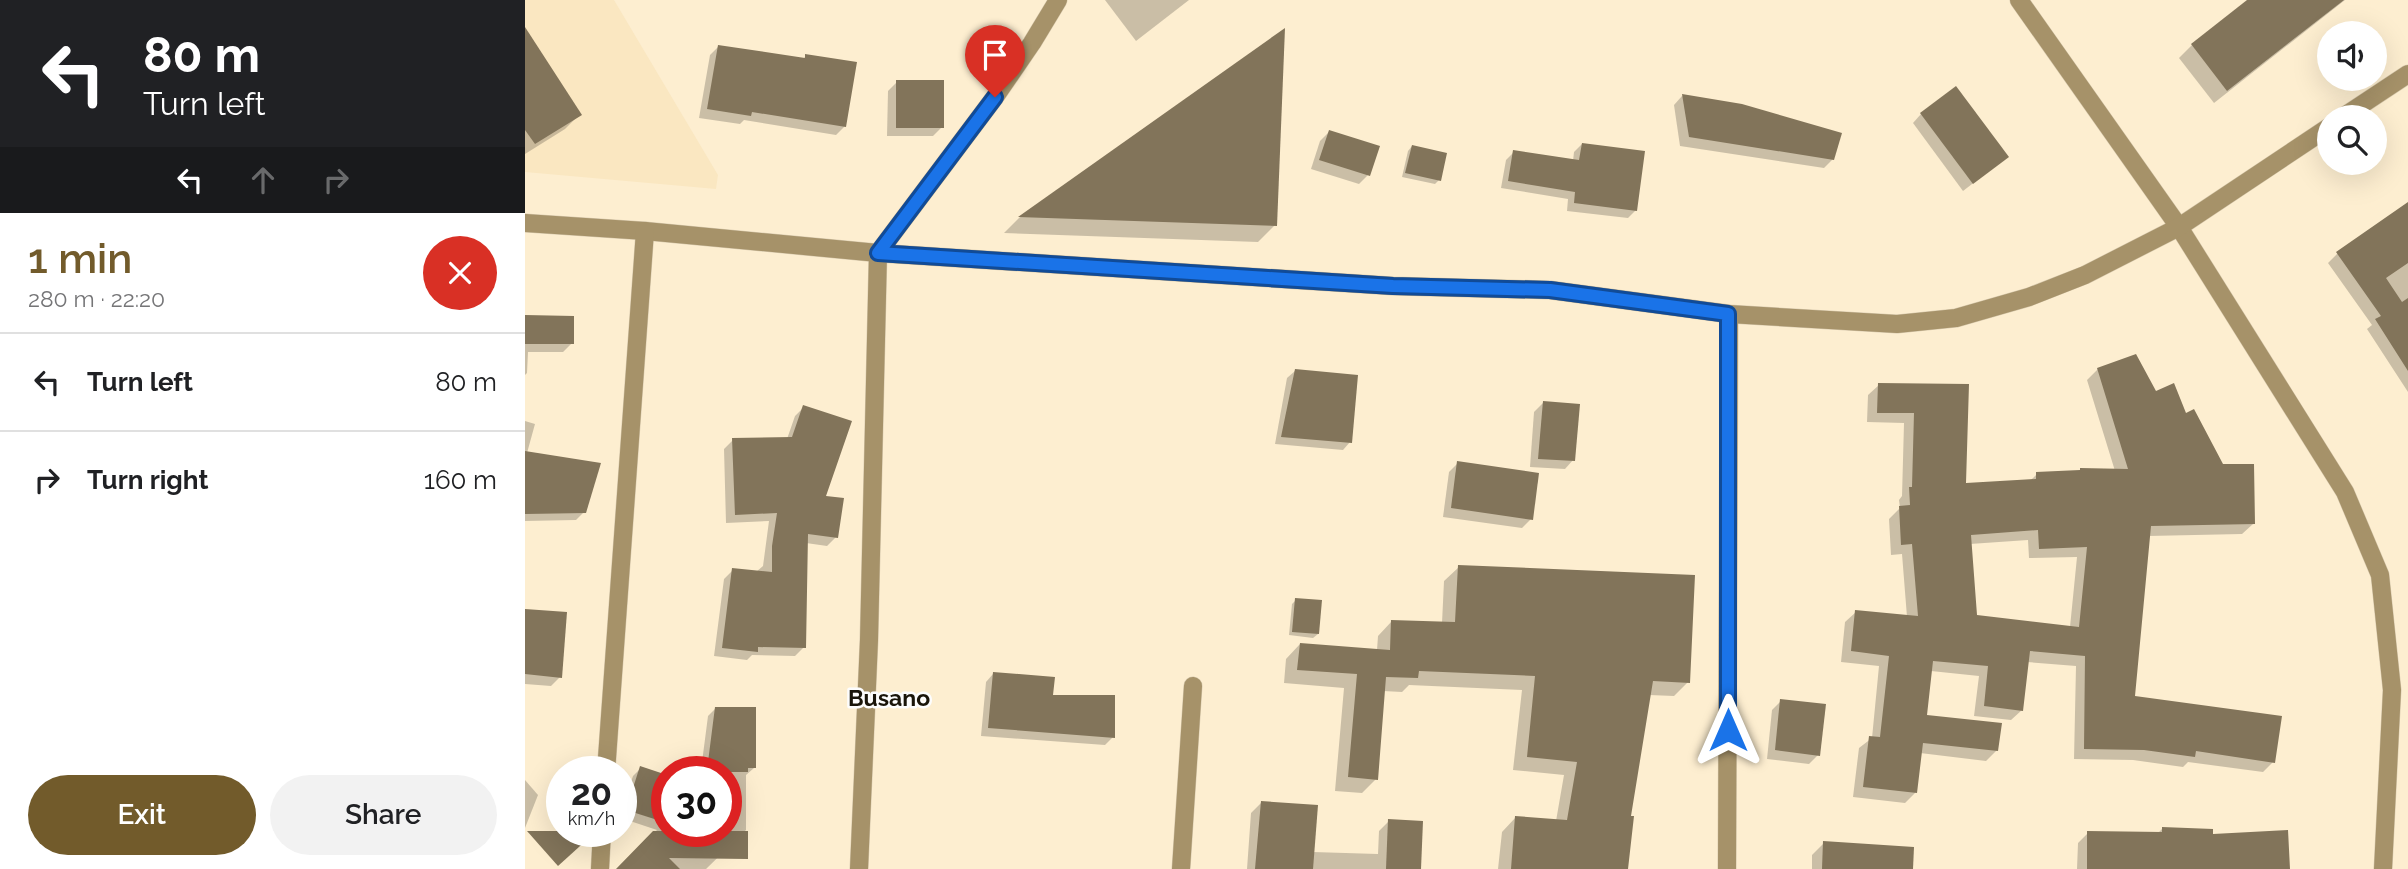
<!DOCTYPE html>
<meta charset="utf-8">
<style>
body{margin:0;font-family:Raleway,sans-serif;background:#f2f2f2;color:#202124;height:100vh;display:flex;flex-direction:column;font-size:26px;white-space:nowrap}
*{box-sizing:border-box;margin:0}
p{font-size:23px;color:#757577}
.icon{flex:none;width:38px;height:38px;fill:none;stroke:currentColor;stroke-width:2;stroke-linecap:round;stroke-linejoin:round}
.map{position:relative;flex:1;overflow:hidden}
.details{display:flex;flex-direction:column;background:#fff;width:525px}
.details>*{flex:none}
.top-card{background:#202124;color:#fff;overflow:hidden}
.tools{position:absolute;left:1792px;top:21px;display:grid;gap:14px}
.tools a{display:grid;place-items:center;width:70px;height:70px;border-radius:50%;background:#fff;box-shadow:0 7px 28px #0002;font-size:35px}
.speed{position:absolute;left:21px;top:756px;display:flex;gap:14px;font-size:35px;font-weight:700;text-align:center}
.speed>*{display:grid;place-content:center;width:91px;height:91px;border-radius:50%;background:#fff;box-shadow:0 7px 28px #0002;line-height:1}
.speed small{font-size:18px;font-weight:400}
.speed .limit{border:10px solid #d22;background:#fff;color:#111}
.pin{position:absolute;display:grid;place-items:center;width:60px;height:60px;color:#fff;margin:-72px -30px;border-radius:50% 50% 50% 0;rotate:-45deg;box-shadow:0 0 7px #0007}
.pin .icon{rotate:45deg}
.me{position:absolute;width:77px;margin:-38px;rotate:0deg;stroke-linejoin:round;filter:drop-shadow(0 0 5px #0008)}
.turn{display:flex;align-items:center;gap:24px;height:147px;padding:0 28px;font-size:32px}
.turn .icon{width:91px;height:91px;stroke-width:2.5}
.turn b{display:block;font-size:49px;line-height:60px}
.lanes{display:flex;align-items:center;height:66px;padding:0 28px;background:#0003;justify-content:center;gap:35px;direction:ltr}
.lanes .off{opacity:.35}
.round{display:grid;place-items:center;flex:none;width:74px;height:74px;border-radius:37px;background:#f2f2f2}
.headline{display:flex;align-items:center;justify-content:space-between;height:119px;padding:0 28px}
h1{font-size:42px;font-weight:600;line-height:52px;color:#725b2b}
.button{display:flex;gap:14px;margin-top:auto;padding:14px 28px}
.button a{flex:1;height:80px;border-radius:42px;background:#725b2b;color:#fff;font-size:28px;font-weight:600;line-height:80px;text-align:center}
.button a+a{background:#f2f2f2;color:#202124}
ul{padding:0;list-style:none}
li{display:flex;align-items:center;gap:21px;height:98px;padding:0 28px;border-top:2px solid #e0e0e0}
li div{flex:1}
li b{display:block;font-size:26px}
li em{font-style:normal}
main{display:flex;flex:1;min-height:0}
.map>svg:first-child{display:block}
</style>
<main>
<section class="details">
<div class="top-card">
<div class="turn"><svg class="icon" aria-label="left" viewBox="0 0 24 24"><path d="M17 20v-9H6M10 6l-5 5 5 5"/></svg><div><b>80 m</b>Turn left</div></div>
<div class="lanes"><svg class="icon" aria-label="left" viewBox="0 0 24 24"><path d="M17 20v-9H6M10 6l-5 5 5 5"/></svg><svg class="icon off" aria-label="ahead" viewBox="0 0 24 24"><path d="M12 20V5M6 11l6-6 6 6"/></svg><svg class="icon off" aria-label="right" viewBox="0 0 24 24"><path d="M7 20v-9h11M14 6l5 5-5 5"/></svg></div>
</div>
<div class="headline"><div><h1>1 min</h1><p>280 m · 22:20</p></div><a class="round" style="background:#d93025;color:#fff"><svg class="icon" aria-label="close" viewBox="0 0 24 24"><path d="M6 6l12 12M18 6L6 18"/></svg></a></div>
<ul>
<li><svg class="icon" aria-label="left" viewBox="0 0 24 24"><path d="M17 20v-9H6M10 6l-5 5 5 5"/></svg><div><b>Turn left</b></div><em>80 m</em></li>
<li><svg class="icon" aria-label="right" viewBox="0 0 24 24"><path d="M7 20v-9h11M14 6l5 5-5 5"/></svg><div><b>Turn right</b></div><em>160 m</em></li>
</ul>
<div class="button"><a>Exit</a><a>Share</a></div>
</section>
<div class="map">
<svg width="1883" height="869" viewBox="0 0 1883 869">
<rect width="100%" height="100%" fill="#fdeed0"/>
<polygon fill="#fae7c1" points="0,0 89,0 193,175 191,189 0,172"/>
<g fill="#0003" fill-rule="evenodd">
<polygon points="580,0 664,0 611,41"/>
<polygon points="1725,0 1820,0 1689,103 1654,58 1667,45"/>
<polygon points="0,30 55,114 40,129 0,154"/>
<polygon points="758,31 750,225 733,242 479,233 494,218"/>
<polygon points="194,46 278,59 281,56 320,126 311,135 219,120 215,124 174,118 185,55"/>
<polygon points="372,82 417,127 408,136 362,136 363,91"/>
<polygon points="1157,96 1308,159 1299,168 1155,146 1149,105"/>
<polygon points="1396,114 1482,157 1438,191 1388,123"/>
<polygon points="804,132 843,175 834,184 786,169 795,141"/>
<polygon points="1057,144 1111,210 1103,218 1042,211 1043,199 976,188 981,160 989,152 1048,161 1049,152"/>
<polygon points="887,146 914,180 910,184 877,177 883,151"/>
<polygon points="1883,204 1883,392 1842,329 1847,325 1803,263 1812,254"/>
<polygon points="0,317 47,343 38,352 3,352 2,373 0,375"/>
<path d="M1573,369L1630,393L1660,416L1728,524L1717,534L1623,536L1608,698L1748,762L1738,772L1663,762L1658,767L1608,760L1549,759L1551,666L1502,662L1497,710L1486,720L1449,716L1454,676L1406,671L1400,716L1472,750L1461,761L1395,753L1390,793L1380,803L1328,797L1334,748L1347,738L1354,666L1316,662L1320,622L1331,612L1382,617L1377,554L1366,555L1364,519L1375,508L1374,500L1377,496L1379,423L1342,422L1343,395L1354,385L1442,386L1440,485L1505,481L1512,474L1590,471L1562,380ZM1503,540L1504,558L1552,557L1545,627L1450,617L1445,544Z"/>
<polygon points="770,371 825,442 818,450 750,444 762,378"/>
<polygon points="1018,403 1048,460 1040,469 1005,467 1009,412"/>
<polygon points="279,407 299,497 311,537 302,546 281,543 279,647 270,656 227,655 222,660 189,656 199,579 208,570 231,572 238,566 244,521 201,523 199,449 208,440 262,439 270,416"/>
<polygon points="0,421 10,424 2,453 59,512 51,520 0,521"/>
<polygon points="933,463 1006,519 997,528 918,517 924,472"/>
<polygon points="934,567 1163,682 1149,696 1124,695 1104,817 1102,869 973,869 977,832 991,817 1031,821 1039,775 988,770 997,690 884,685 877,692 858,691 851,779 837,793 810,791 819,688 759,683 761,659 775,644 852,650 853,636 867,621 917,623 919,581"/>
<polygon points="771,600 793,634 788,638 764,635 767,604"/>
<polygon points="0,611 35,677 26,686 0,684"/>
<polygon points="468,674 526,697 588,737 580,745 456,736 461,682"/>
<polygon points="1256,701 1293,755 1284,764 1242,759 1247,710"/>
<polygon points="191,708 229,768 221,775 221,830 181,869 93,869 132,830 96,818 96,811 108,776 116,768 142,776 142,831 201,831 201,772 178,772 176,770 183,716"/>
<polygon points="0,780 13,795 0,828"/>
<polygon points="736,803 788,852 853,854 854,831 864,821 894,869 722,869 726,813"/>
<polygon points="1637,829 1686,836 1762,869 1552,869 1553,843 1563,833 1632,834"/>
<polygon points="1299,843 1372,869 1287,869 1287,855"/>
</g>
<g fill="#82745a" fill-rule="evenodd">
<polygon points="1722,0 1819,0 1702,91 1666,44"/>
<polygon points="0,27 57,115 10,144 0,130"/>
<polygon points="760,28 752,226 493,217"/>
<polygon points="193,45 280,58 280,54 332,62 321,127 227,112 226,116 182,109"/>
<rect x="371" y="80" width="48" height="48"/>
<polygon points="1431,86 1484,157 1448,184 1395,113"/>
<polygon points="1157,94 1217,104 1317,133 1309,160 1164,137"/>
<polygon points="804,130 855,146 845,176 794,160"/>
<polygon points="1057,143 1120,151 1112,211 1049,203 1050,192 983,181 988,150 1054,160"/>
<polygon points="887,145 922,153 916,181 880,173"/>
<polygon points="1883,202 1883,263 1861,278 1877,302 1883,298 1883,371 1850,319 1856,316 1811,252"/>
<polygon points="0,315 49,316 49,344 0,344"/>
<path d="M1611,354L1631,391L1649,383L1661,413L1669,409L1698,464H1729L1730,524L1626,526L1610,696L1757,716L1750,763L1671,751L1670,757L1619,750L1559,749L1560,656L1505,651L1498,711L1459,706L1463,666L1408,661L1402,715L1477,723L1473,751L1398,743L1392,793L1338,787L1344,736L1355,737L1364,656L1326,651L1330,610L1393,616L1387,544L1376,545L1374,506L1385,505L1384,487H1387L1389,413H1352L1353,383L1444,384L1441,483L1511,479V472L1555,470V468L1603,469L1572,368ZM1513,530L1514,549L1562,547L1554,627L1452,615L1446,535Z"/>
<polygon points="770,369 833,375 827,443 756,437"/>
<polygon points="1018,401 1055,404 1050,461 1013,459"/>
<polygon points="278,405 327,421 301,496 319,498 313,538 283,534 281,648 233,647 233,652 197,648 207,568 247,572 247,546 252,513 210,515 207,438 267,437"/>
<polygon points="0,451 76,463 61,513 0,514"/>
<polygon points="932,461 1014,473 1008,520 926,508"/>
<polygon points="933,565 1170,575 1165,683 1128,681 1106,816 1109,816 1103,869 986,869 990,816 1042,820 1052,762 1002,757 1010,676 894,671 893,678 861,677 853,780 823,777 832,674 772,670 775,643 865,650 866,620 930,622"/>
<polygon points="770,598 797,600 794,634 767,632"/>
<polygon points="0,609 42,612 37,678 0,674"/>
<polygon points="468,672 530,677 528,695 590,695 590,738 463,728"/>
<polygon points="1255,699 1301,704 1295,756 1250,750"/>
<polygon points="190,707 231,707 231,768 223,768 223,772 192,772 183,762"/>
<polygon points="115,766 142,775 142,823 101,810"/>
<polygon points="736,801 793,805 788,869 730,869"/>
<polygon points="863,819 898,821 896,869 861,869"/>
<polygon points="1637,827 1688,829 1688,834 1763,830 1765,869 1562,869 1562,831 1637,832"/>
<polygon points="2,831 66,831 65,837 33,866"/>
<polygon points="128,831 223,831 223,859 144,858 155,869 91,869"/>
<polygon points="1298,841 1389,847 1388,869 1297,869"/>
</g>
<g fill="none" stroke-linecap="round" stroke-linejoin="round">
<g stroke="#d9cbb0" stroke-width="19">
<g id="minor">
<polyline points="1494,0 1654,227 1820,492 1855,575 1867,690 1858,869"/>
<polyline points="1818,117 1883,74"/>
<polyline points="0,223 120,231 353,253 868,286 1025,290 1204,314 1372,324 1431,318 1504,297 1560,275 1654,227 1804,127"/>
<polyline points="81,772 120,231"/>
<polyline points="75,869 77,831"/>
<polyline points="334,869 344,640 353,253 470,97 507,43 533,0"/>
<polyline points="656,869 668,686"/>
<polyline points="1202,869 1204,314"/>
</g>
</g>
<use href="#minor" stroke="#a69269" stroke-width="18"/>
</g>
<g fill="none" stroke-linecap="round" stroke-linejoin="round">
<g stroke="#114b97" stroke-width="18">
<polyline id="route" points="470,97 353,253 868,286 1025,290 1203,314 1203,730"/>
</g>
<use href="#route" stroke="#1a73e8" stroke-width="12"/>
</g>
<g text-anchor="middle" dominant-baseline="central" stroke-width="5" stroke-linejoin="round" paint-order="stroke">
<g font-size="23" font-weight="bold" fill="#1a150a" stroke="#fdfdfd">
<text x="364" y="697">Busano</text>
</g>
</g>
</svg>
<div class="tools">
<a><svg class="icon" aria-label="sound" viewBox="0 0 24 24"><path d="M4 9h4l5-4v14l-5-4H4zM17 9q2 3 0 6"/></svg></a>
<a><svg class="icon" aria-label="search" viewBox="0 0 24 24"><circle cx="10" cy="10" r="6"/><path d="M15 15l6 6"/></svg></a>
</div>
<div class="speed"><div>20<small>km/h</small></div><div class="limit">30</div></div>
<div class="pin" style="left:470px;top:97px;background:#d93025"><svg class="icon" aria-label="arrive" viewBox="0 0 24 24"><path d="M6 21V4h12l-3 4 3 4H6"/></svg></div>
<svg class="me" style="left:1203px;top:730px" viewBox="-20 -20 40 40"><path d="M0-17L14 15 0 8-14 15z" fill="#1a73e8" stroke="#fff" stroke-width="4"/></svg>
</div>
</main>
